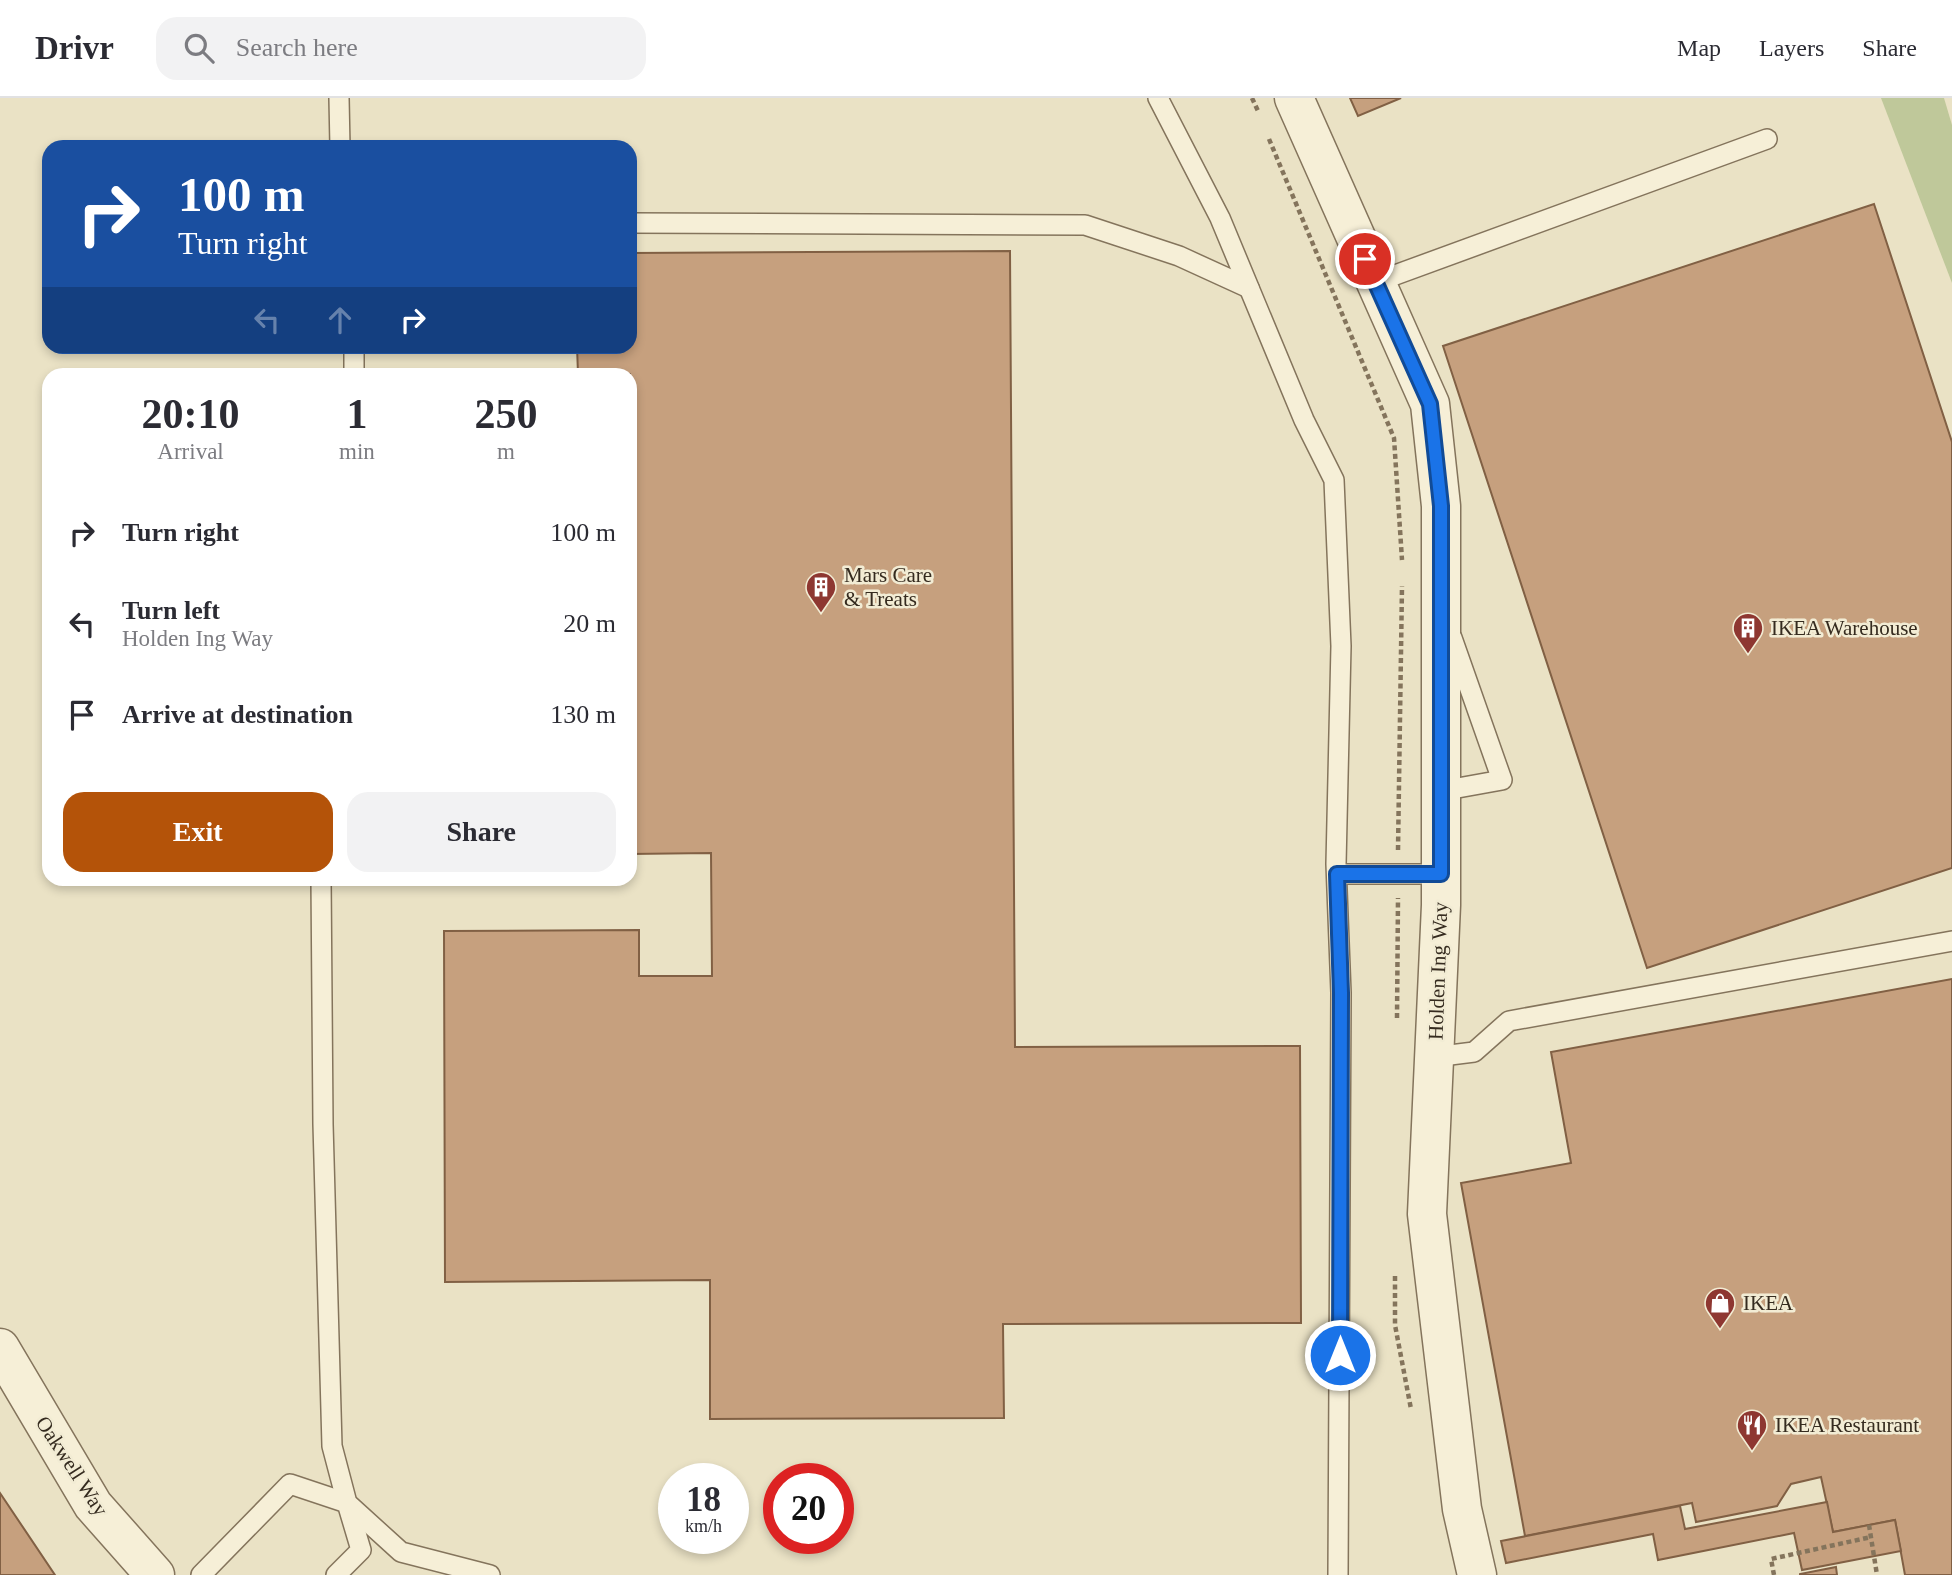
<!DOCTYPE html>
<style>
body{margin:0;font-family:"Times New Roman",serif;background:#f2f2f3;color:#2b2b33;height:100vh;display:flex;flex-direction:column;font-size:26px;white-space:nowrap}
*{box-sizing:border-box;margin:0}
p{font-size:23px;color:#7c7c81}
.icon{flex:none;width:38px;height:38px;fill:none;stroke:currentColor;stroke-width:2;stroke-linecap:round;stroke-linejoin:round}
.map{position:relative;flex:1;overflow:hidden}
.sheet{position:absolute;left:42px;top:270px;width:595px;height:518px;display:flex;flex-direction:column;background:#fff;border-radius:21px;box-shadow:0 4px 10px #0003}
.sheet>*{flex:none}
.top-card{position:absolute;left:42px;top:42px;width:595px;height:214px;border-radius:21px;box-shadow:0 4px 10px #0003;background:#1a4fa0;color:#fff;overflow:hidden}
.speed{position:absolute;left:658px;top:1365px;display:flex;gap:14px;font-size:35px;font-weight:700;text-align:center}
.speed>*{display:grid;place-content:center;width:91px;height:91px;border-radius:50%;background:#fff;box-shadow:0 4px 10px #0003;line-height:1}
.speed small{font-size:18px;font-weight:400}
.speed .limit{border:10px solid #d22;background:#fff;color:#111}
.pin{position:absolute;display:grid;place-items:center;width:60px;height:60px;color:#fff;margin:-30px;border:4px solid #fff;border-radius:50%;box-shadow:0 2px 7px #0007}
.me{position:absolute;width:77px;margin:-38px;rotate:0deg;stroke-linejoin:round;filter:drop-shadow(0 0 5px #0008)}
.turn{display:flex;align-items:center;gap:24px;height:147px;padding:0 21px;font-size:32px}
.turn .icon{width:91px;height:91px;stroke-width:2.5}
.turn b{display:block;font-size:49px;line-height:60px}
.lanes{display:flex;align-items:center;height:66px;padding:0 21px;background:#0003;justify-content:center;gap:35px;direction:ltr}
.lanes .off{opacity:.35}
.eta{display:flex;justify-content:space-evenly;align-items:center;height:119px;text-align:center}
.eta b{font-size:42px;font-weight:600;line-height:49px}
.primary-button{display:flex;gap:14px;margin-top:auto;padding:14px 21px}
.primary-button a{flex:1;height:80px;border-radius:21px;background:#b45309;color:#fff;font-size:28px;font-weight:600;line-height:80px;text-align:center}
.primary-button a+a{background:#f2f2f3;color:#2b2b33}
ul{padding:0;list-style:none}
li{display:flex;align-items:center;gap:21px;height:91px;padding:0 21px}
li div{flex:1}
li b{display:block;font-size:26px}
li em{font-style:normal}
header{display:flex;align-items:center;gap:42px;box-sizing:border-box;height:98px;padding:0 35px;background:#fff;border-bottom:2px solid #e1e1e2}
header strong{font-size:33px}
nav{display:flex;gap:38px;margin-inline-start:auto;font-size:24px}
.search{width:490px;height:63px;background:#f2f2f3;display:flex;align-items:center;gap:18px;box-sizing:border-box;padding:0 24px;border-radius:21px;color:#7c7c81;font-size:26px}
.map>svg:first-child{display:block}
</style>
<header>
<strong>Drivr</strong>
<div class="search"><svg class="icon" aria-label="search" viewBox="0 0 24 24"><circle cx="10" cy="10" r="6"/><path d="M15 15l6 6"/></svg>Search here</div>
<nav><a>Map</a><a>Layers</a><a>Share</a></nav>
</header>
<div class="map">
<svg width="1952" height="1477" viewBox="0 0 1952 1477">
<rect width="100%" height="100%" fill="#eae2c5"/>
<polygon fill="#bfc89a" points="1881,0 1944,0 1952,27 1952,185"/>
<g fill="#c6a07e" stroke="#816044" stroke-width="2">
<polygon points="1350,0 1401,0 1358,18"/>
<polygon points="1874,106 1952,344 1952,770 1647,870 1443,248"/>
<polygon points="1010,153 1015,949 1300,948 1301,1225 1003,1226 1004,1320 710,1321 710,1182 445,1184 444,833 639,832 639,878 712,878 711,755 630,756 630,276 578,276 577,248 630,248 630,155"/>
<polygon points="1952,881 1952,1477 1905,1477 1895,1422 1833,1434 1821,1379 1791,1386 1777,1408 1696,1424 1692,1405 1525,1438 1461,1085 1571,1065 1551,954"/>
<polygon points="0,1395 55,1477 0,1477"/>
<polygon points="1827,1404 1833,1434 1895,1422 1901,1453 1802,1472 1794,1435 1658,1462 1653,1436 1506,1465 1501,1443 1680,1408 1685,1431"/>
<polygon points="1836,1469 1837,1477 1800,1477 1800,1476"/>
</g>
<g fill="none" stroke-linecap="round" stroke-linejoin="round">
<g stroke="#84745c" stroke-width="22">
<g id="lane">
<polyline points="339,0 340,49"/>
<polyline points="1158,0 1220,120 1304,322 1334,382 1341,548 1336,766 1341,895 1338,1477"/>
<polyline points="630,125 1085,127 1179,158 1249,190"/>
<polyline points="1376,184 1767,41"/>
<polyline points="354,248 354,276"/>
<polyline points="1441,693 1502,682 1452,540"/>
<polyline points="1337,776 1441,776"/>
<polyline points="321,780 323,1026 332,1348 347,1405 401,1454 490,1477"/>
<polyline points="1434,959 1474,954 1509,923 1952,843"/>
<polyline points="201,1477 290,1386 347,1405 361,1452 336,1477"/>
</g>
</g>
<g stroke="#84745c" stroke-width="41">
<g id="street">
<polyline points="1294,0 1430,306 1441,408 1441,807 1427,1116 1462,1411 1477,1477"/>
<polyline points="0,1250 93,1407 155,1477"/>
</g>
</g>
<g stroke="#84745c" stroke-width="4.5" stroke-dasharray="5 3.5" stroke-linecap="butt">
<polyline points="1252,0 1258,13"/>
<polyline points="1269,41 1394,340 1402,462"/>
<polyline points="1398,752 1402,488"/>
<polyline points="1397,920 1398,800"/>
<polyline points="1395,1178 1395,1227 1411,1311"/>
<polyline points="1869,1427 1877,1477"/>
<polyline points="1774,1477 1771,1461 1871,1439"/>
</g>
<use href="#lane" stroke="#f6efd7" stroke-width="19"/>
<use href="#street" stroke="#f6efd7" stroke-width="38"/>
</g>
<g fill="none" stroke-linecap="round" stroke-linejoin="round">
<g stroke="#114b97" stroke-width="18">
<polyline id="route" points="1340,1257 1341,895 1337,776 1441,776 1441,408 1430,306 1365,161"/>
</g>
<use href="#route" stroke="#1a73e8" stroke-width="12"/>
</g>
<defs>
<g id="building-pin" transform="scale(1.575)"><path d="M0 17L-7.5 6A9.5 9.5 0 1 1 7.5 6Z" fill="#8e3731" stroke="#f2ecd4"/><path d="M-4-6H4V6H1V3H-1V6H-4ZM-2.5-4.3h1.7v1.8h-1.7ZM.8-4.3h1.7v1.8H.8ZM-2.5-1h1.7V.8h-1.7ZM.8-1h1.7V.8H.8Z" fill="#fff"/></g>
<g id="shop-pin" transform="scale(1.575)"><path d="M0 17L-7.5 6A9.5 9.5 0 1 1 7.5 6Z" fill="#8e3731" stroke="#f2ecd4"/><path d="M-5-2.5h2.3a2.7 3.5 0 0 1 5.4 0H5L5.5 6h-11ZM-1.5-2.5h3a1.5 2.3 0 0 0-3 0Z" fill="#fff"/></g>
<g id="restaurant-pin" transform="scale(1.575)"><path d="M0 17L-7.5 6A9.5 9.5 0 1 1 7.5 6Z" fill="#8e3731" stroke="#f2ecd4"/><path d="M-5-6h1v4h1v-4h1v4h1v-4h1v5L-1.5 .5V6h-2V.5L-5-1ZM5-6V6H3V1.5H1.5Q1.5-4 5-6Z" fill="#fff"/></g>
</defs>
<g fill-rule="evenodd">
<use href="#building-pin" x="821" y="489"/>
<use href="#building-pin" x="1748" y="530"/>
<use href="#shop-pin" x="1720" y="1205"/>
<use href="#restaurant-pin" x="1752" y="1327"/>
</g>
<g text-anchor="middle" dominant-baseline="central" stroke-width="5" stroke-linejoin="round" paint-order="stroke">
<g font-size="21" fill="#352b1f" stroke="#f2ecd4" text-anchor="start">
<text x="844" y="477">Mars Care<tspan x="844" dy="24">&amp; Treats</tspan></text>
<text x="1771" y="530">IKEA Warehouse</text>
<text x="1743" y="1205">IKEA</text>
<text x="1775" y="1327">IKEA Restaurant</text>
</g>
<g font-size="21" fill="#352b1f" stroke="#f2ecd4">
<text transform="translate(1438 873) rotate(-88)">Holden Ing Way</text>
<text transform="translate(72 1368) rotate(57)">Oakwell Way</text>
</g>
</g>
</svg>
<div class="speed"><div>18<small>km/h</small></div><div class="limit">20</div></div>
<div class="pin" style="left:1365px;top:161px;background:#d93025"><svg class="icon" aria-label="arrive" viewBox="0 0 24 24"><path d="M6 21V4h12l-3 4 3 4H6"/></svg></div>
<svg class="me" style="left:1340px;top:1257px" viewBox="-20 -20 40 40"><circle r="17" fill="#1a73e8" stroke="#fff" stroke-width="3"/><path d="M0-11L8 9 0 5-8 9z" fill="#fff"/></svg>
<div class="top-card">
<div class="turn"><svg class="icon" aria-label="right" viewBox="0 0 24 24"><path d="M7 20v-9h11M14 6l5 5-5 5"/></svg><div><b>100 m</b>Turn right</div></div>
<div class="lanes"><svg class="icon off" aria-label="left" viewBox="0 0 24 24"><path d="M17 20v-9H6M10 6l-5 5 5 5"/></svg><svg class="icon off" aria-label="ahead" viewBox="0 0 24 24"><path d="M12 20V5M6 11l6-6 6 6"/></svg><svg class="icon" aria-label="right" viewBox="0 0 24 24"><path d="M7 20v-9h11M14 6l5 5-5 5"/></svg></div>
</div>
<section class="sheet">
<div class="eta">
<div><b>20:10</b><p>Arrival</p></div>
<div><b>1</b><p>min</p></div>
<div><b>250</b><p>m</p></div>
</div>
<ul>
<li><svg class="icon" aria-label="right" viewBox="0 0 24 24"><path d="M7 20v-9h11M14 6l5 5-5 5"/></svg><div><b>Turn right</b></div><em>100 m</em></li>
<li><svg class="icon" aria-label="left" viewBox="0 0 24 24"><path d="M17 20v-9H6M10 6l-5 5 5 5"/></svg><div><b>Turn left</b><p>Holden Ing Way</p></div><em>20 m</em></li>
<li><svg class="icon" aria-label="arrive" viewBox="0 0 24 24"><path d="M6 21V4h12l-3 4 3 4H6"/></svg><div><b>Arrive at destination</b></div><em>130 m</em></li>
</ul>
<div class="primary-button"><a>Exit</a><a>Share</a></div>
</section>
</div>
